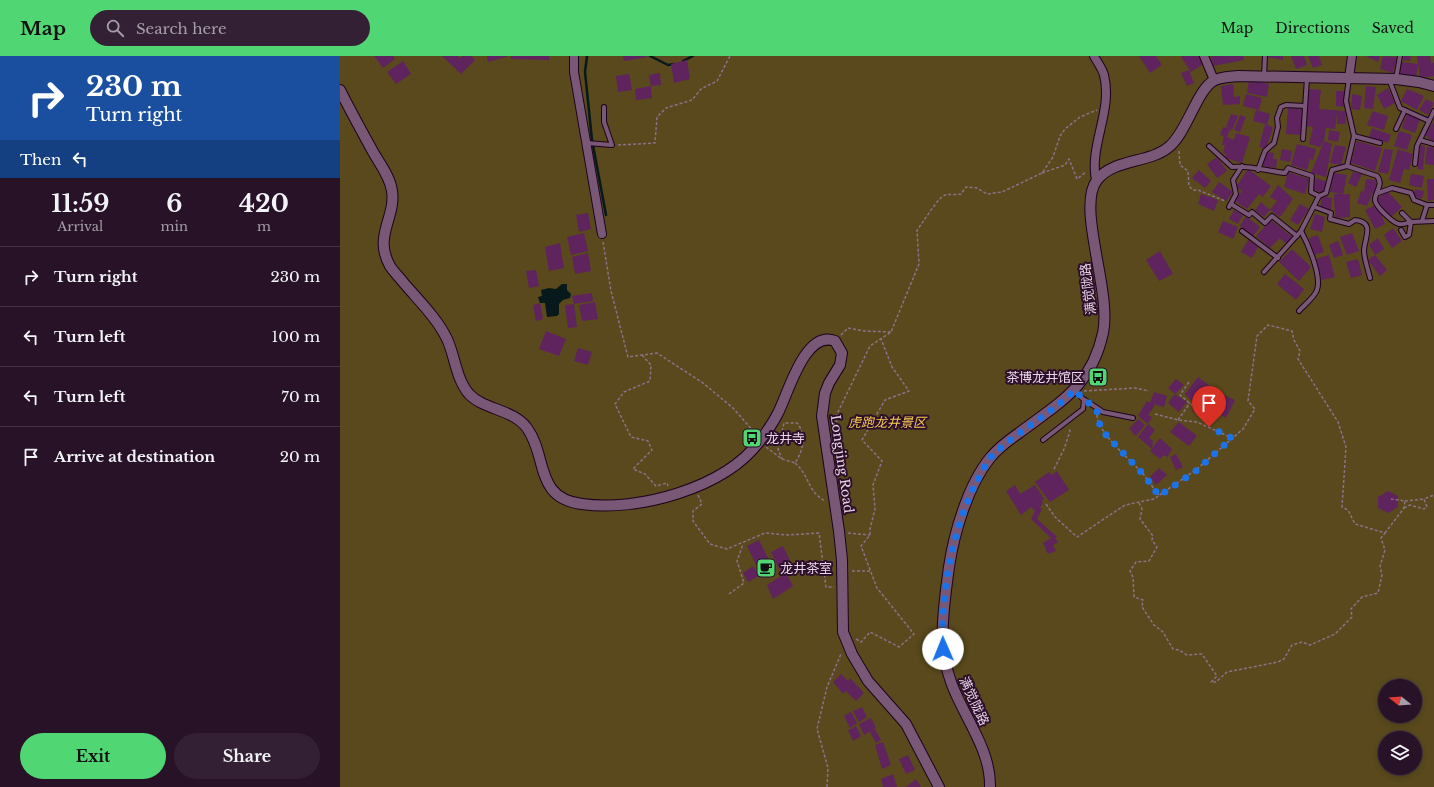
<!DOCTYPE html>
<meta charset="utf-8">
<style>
body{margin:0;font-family:"Libre Baskerville","Noto Sans SC",serif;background:#342034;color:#f1f3f6;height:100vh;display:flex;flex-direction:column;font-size:15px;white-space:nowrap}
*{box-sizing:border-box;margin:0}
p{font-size:13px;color:#a59ea8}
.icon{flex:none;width:22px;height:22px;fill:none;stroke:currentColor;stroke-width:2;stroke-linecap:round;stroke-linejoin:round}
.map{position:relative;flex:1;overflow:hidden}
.side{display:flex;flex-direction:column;background:#281228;width:340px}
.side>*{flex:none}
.guide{background:#1a4fa0;color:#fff;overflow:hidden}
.needle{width:26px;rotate:287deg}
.tools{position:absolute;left:1038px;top:623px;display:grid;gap:8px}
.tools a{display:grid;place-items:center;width:44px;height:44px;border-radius:50%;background:#281228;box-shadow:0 2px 6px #0003,0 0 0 1px #443245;font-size:20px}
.pin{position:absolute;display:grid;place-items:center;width:34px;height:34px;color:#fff;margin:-41px -17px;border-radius:50% 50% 50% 0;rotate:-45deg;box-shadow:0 0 4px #0007}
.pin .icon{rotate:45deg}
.me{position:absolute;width:44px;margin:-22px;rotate:359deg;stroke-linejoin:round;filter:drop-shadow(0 0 3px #0008)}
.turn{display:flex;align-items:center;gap:14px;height:84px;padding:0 20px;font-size:18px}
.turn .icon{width:52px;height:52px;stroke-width:2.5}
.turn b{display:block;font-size:28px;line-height:34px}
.then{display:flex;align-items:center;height:38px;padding:0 20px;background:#0003;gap:8px;font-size:15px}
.eta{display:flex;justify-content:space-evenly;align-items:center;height:68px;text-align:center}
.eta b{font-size:24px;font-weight:700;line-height:28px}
.button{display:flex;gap:8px;margin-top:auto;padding:8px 20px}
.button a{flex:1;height:46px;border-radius:24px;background:#51d674;color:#111;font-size:16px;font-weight:700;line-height:46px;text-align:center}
.button a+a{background:#342034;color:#f1f3f6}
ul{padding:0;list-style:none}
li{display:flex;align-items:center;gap:12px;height:60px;padding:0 20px;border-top:1px solid #443245}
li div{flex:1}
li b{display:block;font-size:15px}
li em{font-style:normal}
header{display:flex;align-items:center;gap:24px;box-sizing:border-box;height:56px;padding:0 20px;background:#51d674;color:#111}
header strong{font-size:19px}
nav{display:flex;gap:22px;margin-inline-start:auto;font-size:14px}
.search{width:280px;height:36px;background:#342034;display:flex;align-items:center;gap:10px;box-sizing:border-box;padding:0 14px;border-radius:22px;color:#a59ea8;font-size:15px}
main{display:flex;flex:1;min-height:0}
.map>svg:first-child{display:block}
</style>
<header>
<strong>Map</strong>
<div class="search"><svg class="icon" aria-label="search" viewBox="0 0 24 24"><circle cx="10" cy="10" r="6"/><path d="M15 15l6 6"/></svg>Search here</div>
<nav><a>Map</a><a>Directions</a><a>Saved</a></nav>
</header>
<main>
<section class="side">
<div class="guide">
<div class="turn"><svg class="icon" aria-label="right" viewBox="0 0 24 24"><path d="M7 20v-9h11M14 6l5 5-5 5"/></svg><div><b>230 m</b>Turn right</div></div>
<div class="then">Then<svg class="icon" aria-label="left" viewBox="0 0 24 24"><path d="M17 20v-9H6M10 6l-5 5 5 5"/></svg></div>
</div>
<div class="eta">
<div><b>11:59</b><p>Arrival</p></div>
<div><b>6</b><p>min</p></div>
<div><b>420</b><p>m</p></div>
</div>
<ul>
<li><svg class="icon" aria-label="right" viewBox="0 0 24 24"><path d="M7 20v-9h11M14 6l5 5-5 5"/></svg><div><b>Turn right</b></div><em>230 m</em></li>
<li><svg class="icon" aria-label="left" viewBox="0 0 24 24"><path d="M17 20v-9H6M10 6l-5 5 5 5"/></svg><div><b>Turn left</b></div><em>100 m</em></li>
<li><svg class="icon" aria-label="left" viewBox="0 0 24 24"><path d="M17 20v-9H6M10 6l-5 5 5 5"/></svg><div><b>Turn left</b></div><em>70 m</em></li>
<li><svg class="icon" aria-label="arrive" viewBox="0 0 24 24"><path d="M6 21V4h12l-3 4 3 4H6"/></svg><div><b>Arrive at destination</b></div><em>20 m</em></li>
</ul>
<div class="button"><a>Exit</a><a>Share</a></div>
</section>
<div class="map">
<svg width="1094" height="731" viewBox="0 0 1094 731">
<rect width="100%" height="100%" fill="#361835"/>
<path fill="#59491c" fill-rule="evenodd" d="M0,0H1094V731H0ZM1045,630H1075V660H1045ZM1045,682H1075V712H1045Z"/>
<polygon fill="#08191b" points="222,228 227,228 227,234 231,238 230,242 223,244 219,248 219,258 217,260 207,261 205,247 200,247 198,241 202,240 201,234 209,232 216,233"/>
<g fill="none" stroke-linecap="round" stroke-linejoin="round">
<g stroke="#08191b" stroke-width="2.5">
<polyline points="247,0 245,16 252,84 266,159"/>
<polyline points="310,0 328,9 334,8"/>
<polyline points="343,5 353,0"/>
</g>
</g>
<g fill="#5f245d">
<polygon points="34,0 53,0 55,3 43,12"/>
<polygon points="102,0 118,0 120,2 123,0 131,0 135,4 121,18"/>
<polygon points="147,0 169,0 148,6"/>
<polygon points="171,0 209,0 209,4 171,3"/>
<polygon points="283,0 307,0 307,1 284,5"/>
<polygon points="799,0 816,0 822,9 810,17"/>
<polygon points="843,0 861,0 865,7 851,16 841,1"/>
<polygon points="871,0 903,0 904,4 873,10"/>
<polygon points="927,0 943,0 943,4 927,1"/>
<polygon points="951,0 964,0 967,9 956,13"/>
<polygon points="968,0 979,0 982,9 973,12"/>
<polygon points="1026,0 1040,0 1038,6"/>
<polygon points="1043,0 1057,1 1053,17 1040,13"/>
<polygon points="1064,0 1071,0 1070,5 1063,4"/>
<polygon points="1077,0 1090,0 1091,7 1094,7 1094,20 1080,22"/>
<polygon points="347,4 350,23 334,27 331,8"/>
<polygon points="63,5 71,18 56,28 47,16"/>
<polygon points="1062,6 1078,8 1076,22 1059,20"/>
<polygon points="849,14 854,27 847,30 841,17"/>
<polygon points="320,17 321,29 311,30 309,19"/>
<polygon points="289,18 292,34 278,36 276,20"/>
<polygon points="909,24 929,28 927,41 907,37"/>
<polygon points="893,28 894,41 900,40 900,48 883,49 881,30"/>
<polygon points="311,30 312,42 296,44 295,33"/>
<polygon points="1026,30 1036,31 1033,53 1024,52"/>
<polygon points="1048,32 1055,47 1044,53 1037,39"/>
<polygon points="969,33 981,34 979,53 1005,55 1006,68 997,68 997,57 995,73 986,72 984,85 980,91 969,88 973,71 965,70"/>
<polygon points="1067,33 1084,40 1077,54 1061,45"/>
<polygon points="996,35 1005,35 1005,51 996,50"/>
<polygon points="906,38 922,42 919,54 903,50"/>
<polygon points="1012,38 1022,40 1020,54 1011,53"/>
<polygon points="1086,43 1094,47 1088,59 1079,54"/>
<polygon points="948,52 964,53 962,79 946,78"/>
<polygon points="916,54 930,58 927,69 933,71 926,93 919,91 925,68 913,65"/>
<polygon points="1033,55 1048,60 1044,74 1027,69"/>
<polygon points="891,58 898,60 892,74 886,71"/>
<polygon points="1067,58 1080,63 1075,77 1062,72"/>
<polygon points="900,59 906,61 900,76 894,74"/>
<polygon points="1094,66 1094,86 1084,78"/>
<polygon points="883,71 890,73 887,81 894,84 896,77 910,81 902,107 885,102 886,98 883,97 885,89 882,89 884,80 880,79"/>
<polygon points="1032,72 1051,79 1048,87 1029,81"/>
<polygon points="989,74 1000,76 998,86 988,84"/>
<polygon points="1059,75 1072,79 1067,94 1054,90"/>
<polygon points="984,85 992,88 986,121 971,117"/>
<polygon points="1017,85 1042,92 1035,115 1011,107"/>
<polygon points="957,88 976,93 973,104 970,103 967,114 951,109"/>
<polygon points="995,89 1006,91 1001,109 990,107"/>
<polygon points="1080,89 1085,90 1083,114 1077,113"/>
<polygon points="1087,91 1094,91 1094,109 1085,108"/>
<polygon points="942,93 952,95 950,106 940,104"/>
<polygon points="1044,93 1053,94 1048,118 1038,116"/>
<polygon points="1058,93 1073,98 1069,114 1064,113 1060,127 1049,124"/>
<polygon points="926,96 934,97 933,103 937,103 936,112 923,110"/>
<polygon points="877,101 887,115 877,122 867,108"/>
<polygon points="908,113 931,130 923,141 919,138 907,153 895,145 902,135 896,131"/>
<polygon points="859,114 871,125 865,132 852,122"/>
<polygon points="948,116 969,123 965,138 944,131"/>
<polygon points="1013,116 1022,118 1016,131 1008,127"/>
<polygon points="994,117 1007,119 1003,138 1010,138 1010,161 995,162 994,138 1003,138 990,136"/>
<polygon points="1071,118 1084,120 1082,132 1069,129"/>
<polygon points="976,122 987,126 984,138 973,133"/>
<polygon points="1026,123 1037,124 1034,138 1024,136"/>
<polygon points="1087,123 1094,123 1094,144 1088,145"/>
<polygon points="879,126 893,136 886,145 872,136"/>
<polygon points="938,129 953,143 940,161 930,154 937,145 930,141"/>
<polygon points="1075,133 1084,135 1082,143 1073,140"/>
<polygon points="1021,135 1032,138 1027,150 1017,147"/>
<polygon points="1047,135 1062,151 1051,161 1036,144"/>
<polygon points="861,138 878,144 874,155 858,148"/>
<polygon points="982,140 992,142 991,154 980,151"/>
<polygon points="921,146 930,154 924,161 915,154"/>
<polygon points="960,148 969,153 958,169 950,164"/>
<polygon points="1037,148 1045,168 1035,173 1025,154"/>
<polygon points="894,154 903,159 898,168 889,163"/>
<polygon points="248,157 251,173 239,176 236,159"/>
<polygon points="975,158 985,161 982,176 970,173"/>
<polygon points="906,160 920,171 913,180 900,170"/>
<polygon points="931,164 952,181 946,188 940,182 930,192 916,180"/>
<polygon points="883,165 898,171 893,183 878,176"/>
<polygon points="1053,172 1062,185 1052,192 1044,179"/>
<polygon points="244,177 248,195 231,199 227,181"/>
<polygon points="1012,177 1019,195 1007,199 1000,181"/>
<polygon points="978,179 984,196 974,199 969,182"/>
<polygon points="1038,182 1044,193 1035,199 1029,189"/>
<polygon points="908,184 918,191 912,202 901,196"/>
<polygon points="998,185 1003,199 994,202 989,189"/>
<polygon points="220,187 224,212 209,215 205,191"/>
<polygon points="952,193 971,211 959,225 939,206"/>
<polygon points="820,195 833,218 819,225 806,204"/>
<polygon points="248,197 251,215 235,218 232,201"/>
<polygon points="989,199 995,221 982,224 976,203"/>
<polygon points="1035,199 1047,214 1040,220 1028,204"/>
<polygon points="1018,203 1022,219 1011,222 1006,206"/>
<polygon points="196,214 199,230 189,232 186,215"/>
<polygon points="945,218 964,233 956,244 937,228"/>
<polygon points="252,237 253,245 234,248 232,240"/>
<polygon points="255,246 258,263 242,265 239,249"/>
<polygon points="200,247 203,263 196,265 193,249"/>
<polygon points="234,248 237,271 228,272 225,249"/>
<polygon points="206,275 226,283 219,300 199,293"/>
<polygon points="238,292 252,296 248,309 234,305"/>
<polygon points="858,321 879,337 895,344 886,362 876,356 880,349 874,345 871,350 862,344 866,337 862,334 852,345 845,338"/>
<polygon points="836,323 844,329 835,338 828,332"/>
<polygon points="814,336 827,340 824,351 810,347 815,349 808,359 812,361 808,368 798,360 807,345 810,347"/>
<polygon points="835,338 847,346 839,356 828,347"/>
<polygon points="857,346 870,354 864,363 852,355"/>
<polygon points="798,363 805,369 796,380 789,373"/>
<polygon points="839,366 857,380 849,390 830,376"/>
<polygon points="808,368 815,374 809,382 813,385 812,393 798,381"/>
<polygon points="820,382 832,393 827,401 824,399 820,403 810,395"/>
<polygon points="836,398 843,411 836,414 830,401"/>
<polygon points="819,412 827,419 816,429 810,421"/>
<polygon points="717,415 729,434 710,446 695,426 709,416 712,419"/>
<polygon points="675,429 680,438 695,429 704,443 701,445 703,446 700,452 702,453 697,463 717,481 715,482 718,486 713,489 716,495 708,498 703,487 711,482 691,463 695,455 691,451 681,459 666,435"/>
<polygon points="1048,435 1058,440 1058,451 1048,457 1038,452 1038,441"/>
<polygon points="419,484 428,502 416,509 407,490"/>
<polygon points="443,490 453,511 441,517 431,496"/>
<polygon points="413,510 419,520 408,526 403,517"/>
<polygon points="446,517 453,530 433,543 427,529"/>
<polygon points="501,618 508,625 510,622 524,637 516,645 506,635 503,638 493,626"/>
<polygon points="522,651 527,661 519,666 513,655"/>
<polygon points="511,656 517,667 510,672 504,660"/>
<polygon points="531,662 536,672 524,679 519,668"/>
<polygon points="516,670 521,680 513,685 508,674"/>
<polygon points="535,673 541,684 536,687 530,676"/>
<polygon points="543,686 551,709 542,713 535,689"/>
<polygon points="568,699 575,714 566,718 559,703"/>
<polygon points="553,718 557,731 543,731 541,723"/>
<polygon points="576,723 581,731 566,731"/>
</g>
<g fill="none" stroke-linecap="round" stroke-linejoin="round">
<g stroke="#1c031c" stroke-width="6">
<g id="service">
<polyline points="924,20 925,0"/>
<polyline points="1049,23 1060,52 1089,65"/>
<polyline points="1056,23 1060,0"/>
<polyline points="1056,73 1065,54"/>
<polyline points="1014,80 1040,87"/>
<polyline points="963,83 967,22"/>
<polyline points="1080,84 1094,88"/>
<polyline points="247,87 272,89 264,66 264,51"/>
<path d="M869,90L892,111C909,109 927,115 945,117L948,112L972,120L971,136L979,140"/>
<polyline points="1075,108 1077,90 1094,55"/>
<path d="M1007,110L1037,120C1044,129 1035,135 1035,144C1035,150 1053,167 1059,168C1063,169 1067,167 1071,166L1069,179L1065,181L1061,174"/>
<polyline points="918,114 925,95 934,87 938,71 937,62 941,51 946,49 965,50"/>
<polyline points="1038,137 1052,132 1071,137 1074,144 1087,149"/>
<polyline points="891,148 909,159 912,156 925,167 932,160 957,180"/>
<polyline points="889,151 896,138 893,124 902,110"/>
<path d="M975,151L991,157L990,163L1009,168L1015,164C1035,166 1025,181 1024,194C1024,203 1028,213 1030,222"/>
<polyline points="1062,157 1071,166 1094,165"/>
<polyline points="1082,165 1087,149 1094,149"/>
<polyline points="902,175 938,202"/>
<polyline points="924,216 961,175 979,140 986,137 992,114 1007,110 1014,80 1006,45 1009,22"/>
<path d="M959,255C964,249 974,242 977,234C982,220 968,188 961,175"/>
<polyline points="745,344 763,356 793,362"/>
<polyline points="703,384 743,353 744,344 734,334"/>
</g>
</g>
<g stroke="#1c031c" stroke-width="10">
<g id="minor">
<polyline points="234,0 234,16 262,178"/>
<path d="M754,0C757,6 762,12 764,19C773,55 749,89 756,124"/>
<polyline points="864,0 874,24"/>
<polyline points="1009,22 1012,0"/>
</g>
</g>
<g stroke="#1c031c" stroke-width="12">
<g id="tertiary">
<path d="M0,34C10,54 21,74 32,94C39,107 50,120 52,135C56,162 33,180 50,210C53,215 59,221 63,226C78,244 97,262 107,283C115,300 116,323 129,338C144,354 173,353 187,372C208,401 194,442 242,448C298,456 384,432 419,386C426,377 433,367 438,357C448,338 465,273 495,285L502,297L500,309L489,327L485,337L482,360L499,475L502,504L503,576L512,598L528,625L566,668L599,731"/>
<path d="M650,731C651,693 623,660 611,626C597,589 604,549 609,511C614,477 628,429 650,402C658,392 669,384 679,377C720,346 751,331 763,277C772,235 736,151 757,124C774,102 810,108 830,90C847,75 857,35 873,25C880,21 890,21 898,20L1056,23L1079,26L1094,30"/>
</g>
</g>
<g stroke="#8b728a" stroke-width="1.5" stroke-dasharray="3 2" stroke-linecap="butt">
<polyline points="278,89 315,87 317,61 326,52 352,44 361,33 377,25 390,0"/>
<polyline points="839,95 840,109 848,115 849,130 853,134 858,134 885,145"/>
<polyline points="702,117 725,109 729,103 737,123 746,116"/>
<polyline points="263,186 271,235 288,301 317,297 363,327 393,352 415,377"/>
<polyline points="501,279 508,272 524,275 551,276"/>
<polyline points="302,299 311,309 310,325 284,336 275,348 291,381 308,385 312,394 293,413 305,418 316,430 327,427 328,430"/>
<polyline points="849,326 840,339 852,349 861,340"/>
<polyline points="744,335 795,332 809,335"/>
<polyline points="815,358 838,364 857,366 892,382"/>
<path d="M757,359C758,378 792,405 804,419C809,426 814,433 819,439"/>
<polyline points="838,364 850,347"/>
<path d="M426,391L442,403L455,407C463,395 467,379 457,367H444L438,393L442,403"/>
<path d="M497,391L496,360L530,290L551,276L579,208L577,174C583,167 598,141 605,139C609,138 616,139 621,138L626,131L637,132L647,138L662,136L702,117L713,101L720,80L725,73L740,61L757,54"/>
<path d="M455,407C470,420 467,435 485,445"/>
<polyline points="714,413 724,393 730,375 729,372"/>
<polyline points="358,439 362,448 353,455 353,465 370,488 387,493 425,477 448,479 479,477 486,531 494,531"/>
<polyline points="1065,445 1084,443"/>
<polyline points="706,448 715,461 737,481 785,449 814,443 857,413 903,373 915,353 908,345 917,280 928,269 952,275 954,284 960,295 958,303 998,366 1006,391 1002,451 1008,454 1015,468 1045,477 1041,482 1045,494 1040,510 1042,519 1038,537 1022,541 1011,553 1012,561 995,578 970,589 962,586 952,589 944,603 938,606 887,616 876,626 871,626 877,620 862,598 847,599 839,594 833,593 823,576 814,569 802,551 803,544 794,541 793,521 790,515 796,506 809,505 817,491 812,484 813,480 800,463 802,453 799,447"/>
<polyline points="1064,452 1070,449 1084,453 1087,451 1084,443 1094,439"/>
<polyline points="508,477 530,479"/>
<polyline points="1045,477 1064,452 1065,445 1051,443"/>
<polyline points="512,515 530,515"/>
<polyline points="389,538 404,527 397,505 403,488"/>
<polyline points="516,583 521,586 530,576 559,591 574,578 537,532 521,490 530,479 530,473 535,453 533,429 542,405 522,384 545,344 569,335 552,311 541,283"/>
<polyline points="487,731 488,712 477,673 487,631 501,598"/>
</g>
<use href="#service" stroke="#795776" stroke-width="4"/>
<use href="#minor" stroke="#795776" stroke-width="8"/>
<use href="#tertiary" stroke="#795776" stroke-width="10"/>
</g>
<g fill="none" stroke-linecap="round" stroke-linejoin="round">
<path stroke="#1a73e8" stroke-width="7" stroke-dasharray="0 12.6" d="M603,593C600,540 612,474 636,427C640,419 645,408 651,401C676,375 710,360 734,334L757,354L758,365L766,379L805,420L819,440L857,414L892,382L869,371"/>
</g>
<defs>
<g id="bus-square" transform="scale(1)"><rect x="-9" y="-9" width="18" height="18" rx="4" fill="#51d674" stroke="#2c0f2a"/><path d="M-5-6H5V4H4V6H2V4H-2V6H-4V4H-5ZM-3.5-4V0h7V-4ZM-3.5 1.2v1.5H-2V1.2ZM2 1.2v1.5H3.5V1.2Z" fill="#111"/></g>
<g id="cafe-square" transform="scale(1)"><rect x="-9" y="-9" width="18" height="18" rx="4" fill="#51d674" stroke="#2c0f2a"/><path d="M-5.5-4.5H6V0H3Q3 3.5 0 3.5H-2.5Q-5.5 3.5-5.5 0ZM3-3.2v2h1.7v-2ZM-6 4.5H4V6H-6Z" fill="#111"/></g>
</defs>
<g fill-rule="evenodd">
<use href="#bus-square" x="758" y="321"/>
<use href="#bus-square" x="412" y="382"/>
<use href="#cafe-square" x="426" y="512"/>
</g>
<g text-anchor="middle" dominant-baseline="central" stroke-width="4" stroke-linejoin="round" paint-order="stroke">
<g font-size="13" fill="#e8d4e6" stroke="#2c0f2a">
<text transform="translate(748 233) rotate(-97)">满觉陇路</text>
<text transform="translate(502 408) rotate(82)">Longjing Road</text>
<text transform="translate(634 645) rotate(65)">满觉陇路</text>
</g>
<g font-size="13" fill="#e8d4e6" stroke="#2c0f2a" text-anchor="start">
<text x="744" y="321" text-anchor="end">茶博龙井馆区</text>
<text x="426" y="382">龙井寺</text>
<text x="440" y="512">龙井茶室</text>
</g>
<g font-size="13" font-style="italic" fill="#f8cc50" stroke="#2c0f2a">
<text x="547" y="366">虎跑龙井景区</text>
</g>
</g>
</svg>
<div class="tools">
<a><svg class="needle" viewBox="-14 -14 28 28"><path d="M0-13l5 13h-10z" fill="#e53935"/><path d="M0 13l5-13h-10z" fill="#a59ea8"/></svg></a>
<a><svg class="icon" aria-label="layers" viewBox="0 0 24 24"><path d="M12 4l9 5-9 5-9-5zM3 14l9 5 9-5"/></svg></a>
</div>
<div class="pin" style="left:869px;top:371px;background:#d93025"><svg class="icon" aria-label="arrive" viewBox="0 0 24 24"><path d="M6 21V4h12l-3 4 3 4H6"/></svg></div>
<svg class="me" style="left:603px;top:593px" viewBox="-20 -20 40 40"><circle r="19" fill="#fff"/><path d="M0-13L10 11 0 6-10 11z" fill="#1a73e8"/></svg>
</div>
</main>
